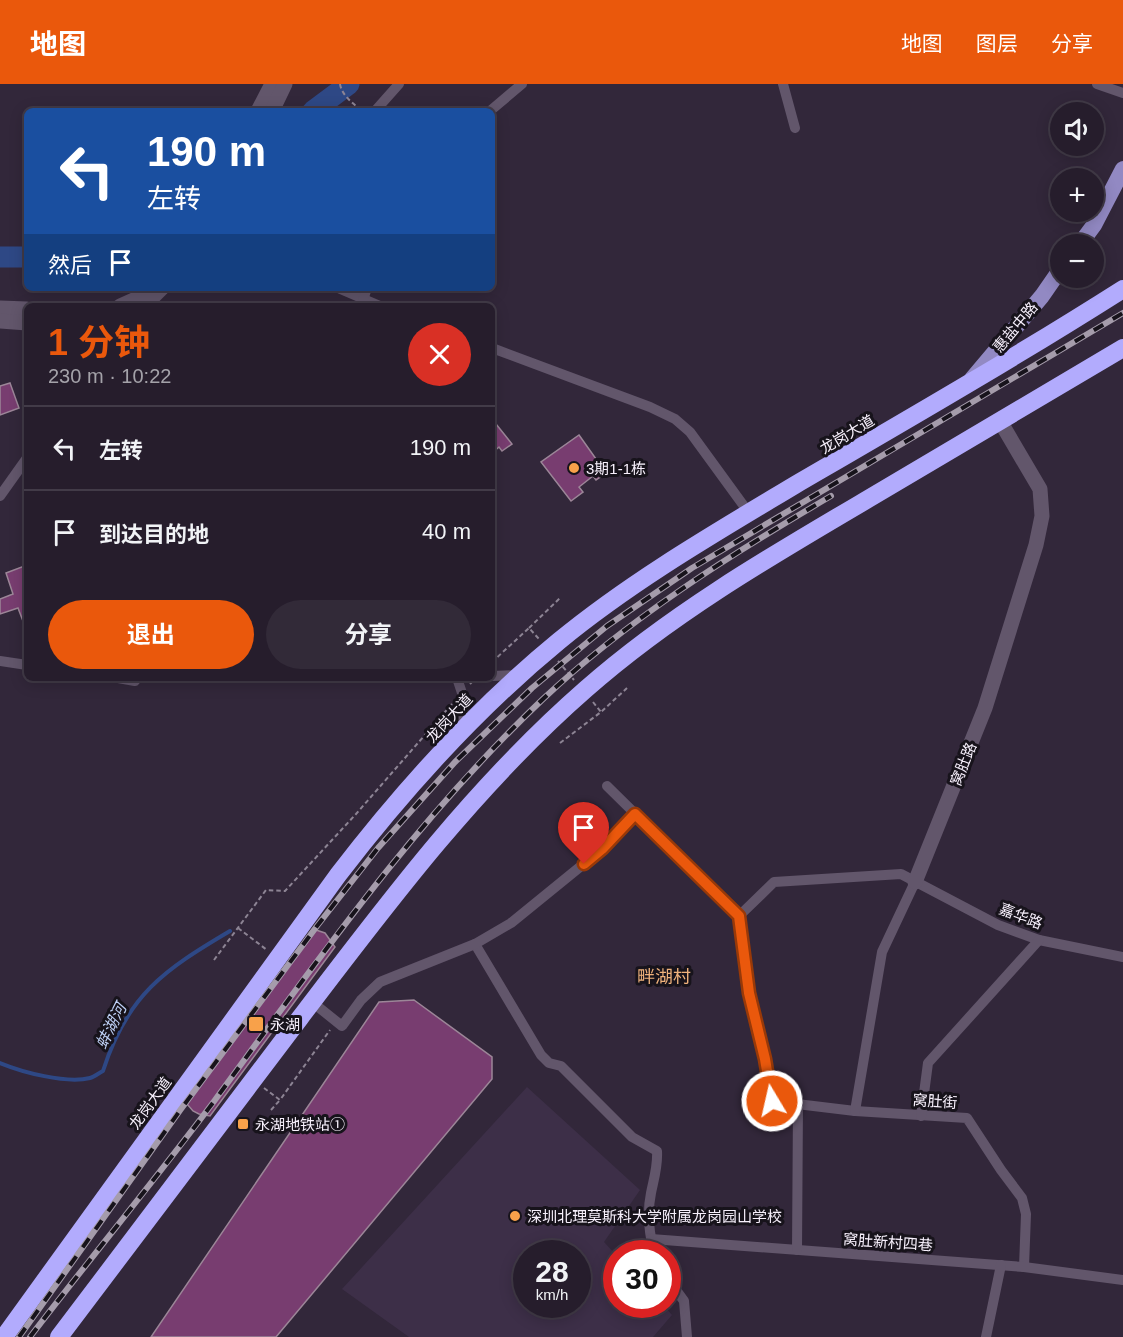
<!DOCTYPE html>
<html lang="zh">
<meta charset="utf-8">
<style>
body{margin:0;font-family:Arial,"Noto Sans SC",sans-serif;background:#322a38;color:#f1f3f6;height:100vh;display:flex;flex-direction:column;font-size:22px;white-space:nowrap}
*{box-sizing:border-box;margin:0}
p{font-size:20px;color:#a4a2a9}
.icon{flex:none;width:33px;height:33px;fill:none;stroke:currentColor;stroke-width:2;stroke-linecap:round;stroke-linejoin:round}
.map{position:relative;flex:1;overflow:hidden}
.side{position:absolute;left:24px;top:219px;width:471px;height:378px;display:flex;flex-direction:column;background:#261d2c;border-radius:9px;box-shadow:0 3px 15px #0003,0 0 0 2px #423b48}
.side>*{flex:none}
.hud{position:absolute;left:24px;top:24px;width:471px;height:183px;border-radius:9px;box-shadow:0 3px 15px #0003,0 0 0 2px #423b48;background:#1a4fa0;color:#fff;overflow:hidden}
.buttons{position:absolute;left:1050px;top:18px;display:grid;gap:12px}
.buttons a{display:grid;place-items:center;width:54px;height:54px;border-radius:50%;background:#261d2c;box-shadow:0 3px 15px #0003,0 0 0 2px #423b48;font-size:30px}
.speed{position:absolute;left:513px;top:1156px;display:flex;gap:12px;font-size:30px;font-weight:700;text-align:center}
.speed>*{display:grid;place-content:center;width:78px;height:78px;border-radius:50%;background:#261d2c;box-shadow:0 3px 15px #0003,0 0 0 2px #423b48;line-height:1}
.speed small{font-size:15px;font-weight:400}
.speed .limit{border:9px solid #d22;background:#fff;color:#111}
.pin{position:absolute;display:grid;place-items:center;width:51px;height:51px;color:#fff;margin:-62px -26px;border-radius:50% 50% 50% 0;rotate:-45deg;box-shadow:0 0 6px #0007}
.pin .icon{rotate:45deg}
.me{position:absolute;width:66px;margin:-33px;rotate:351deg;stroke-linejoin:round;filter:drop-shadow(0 0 4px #0008)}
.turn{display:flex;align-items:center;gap:21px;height:126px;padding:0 24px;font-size:27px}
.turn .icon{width:78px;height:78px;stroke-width:2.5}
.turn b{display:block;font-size:42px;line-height:51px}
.then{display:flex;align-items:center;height:57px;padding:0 24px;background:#0003;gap:12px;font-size:22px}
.round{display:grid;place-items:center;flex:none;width:63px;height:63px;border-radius:32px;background:#322a38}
.summary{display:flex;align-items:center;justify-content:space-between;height:102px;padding:0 24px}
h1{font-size:36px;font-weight:700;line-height:45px;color:#ea580c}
.primary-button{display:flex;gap:12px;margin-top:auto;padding:12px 24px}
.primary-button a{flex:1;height:69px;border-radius:36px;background:#ea580c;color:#fff;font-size:24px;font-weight:700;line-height:69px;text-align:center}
.primary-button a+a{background:#322a38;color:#f1f3f6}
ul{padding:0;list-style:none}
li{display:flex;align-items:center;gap:18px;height:84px;padding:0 24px;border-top:2px solid #423b48}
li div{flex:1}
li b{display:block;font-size:22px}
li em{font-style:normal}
header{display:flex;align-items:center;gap:36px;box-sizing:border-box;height:84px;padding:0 30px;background:#ea580c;color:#fff}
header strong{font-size:28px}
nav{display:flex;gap:33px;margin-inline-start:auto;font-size:21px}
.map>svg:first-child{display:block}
</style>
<header>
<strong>地图</strong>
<nav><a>地图</a><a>图层</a><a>分享</a></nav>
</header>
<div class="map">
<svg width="1123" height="1253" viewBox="0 0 1123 1253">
<rect width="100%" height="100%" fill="#32273a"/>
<path fill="#3d2f48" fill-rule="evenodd" d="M527,1003L640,1106L604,1158L616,1171V1221H663L672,1231L653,1253H409L342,1205ZM526,1170H578V1221H526Z"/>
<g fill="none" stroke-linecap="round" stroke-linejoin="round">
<path stroke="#2e4885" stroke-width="4" d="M0,979C22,988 66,1000 90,994C94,993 99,989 103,987C127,911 164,886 230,847"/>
<g stroke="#2e4885" stroke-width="21">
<polyline points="313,27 349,0"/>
<polyline points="0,173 27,173"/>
</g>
</g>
<g fill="#783d70" stroke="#9c8698" stroke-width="1.5">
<polygon points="10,299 19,324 0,331 0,302"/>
<polygon points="492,335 512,360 502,367 499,363 492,369"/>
<polygon points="579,351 606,389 596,396 593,392 579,403 583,408 571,417 541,378"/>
<polygon points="27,481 27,545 26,545 18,524 0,530 0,515 13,510 6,489"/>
<polygon points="313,845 325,849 335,863 210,1032 199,1030 193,1027 187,1020"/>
<polygon points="414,916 492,973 492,995 276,1253 151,1253 379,918"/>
</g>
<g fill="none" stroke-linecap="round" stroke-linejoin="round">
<g stroke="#8d8494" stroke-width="2" stroke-dasharray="4.5 3" stroke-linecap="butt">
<path d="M340,0C342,12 353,19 362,27"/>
<polyline points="529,544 560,514"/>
<polyline points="558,577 574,596"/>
<polyline points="492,578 529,544 539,555"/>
<polyline points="470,600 476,594"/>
<polyline points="593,618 601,628"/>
<polyline points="560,659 601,628 627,604"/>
<polyline points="238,844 267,866"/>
<polyline points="214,876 266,806 285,807 356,730 452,620"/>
<polyline points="264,1004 280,1016 330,946"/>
<polyline points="271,1026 280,1016"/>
</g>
<g stroke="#62566b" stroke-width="10">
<polyline points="783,0 795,44"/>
<polyline points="1097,0 1123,9"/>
<polyline points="375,27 399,0"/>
<polyline points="490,27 522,0"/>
<polyline points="338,204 380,222"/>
<polyline points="363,216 367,204"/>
<polyline points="492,264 650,323 675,335 690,348 749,429"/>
<polyline points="0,412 27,374"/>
<polyline points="0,577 27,581"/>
<polyline points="492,592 519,591"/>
<polyline points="118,594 135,597 137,594"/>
<polyline points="457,594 462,609 464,644"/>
<polyline points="607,702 739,832 749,909 765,975 772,1017 855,1027 967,1034 1001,1086 1022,1114 1026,1130 1024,1183"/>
<polyline points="739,832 774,798 901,790 998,841 1039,856 1123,873"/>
<path d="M475,860L541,971L549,979L561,982L632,1053L657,1067C658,1082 654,1094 651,1109C647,1128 649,1152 655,1170"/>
<polyline points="312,918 342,942 361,916 380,898 475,860 511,839 602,765 635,730"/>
<polyline points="855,1027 882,868 915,798"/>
<polyline points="921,1032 928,979 1039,856"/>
<polyline points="651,1155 1024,1183 1123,1196"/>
<polyline points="797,1166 798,1020"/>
<polyline points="668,1195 684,1217 687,1253"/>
<polyline points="986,1253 1001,1181"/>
</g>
<g stroke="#62566b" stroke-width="15">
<polyline points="258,27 272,0"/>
<polyline points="272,27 285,0"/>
<polyline points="120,222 140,213 150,204"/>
<polyline points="144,222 162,204"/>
<polyline points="0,224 27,225"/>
<polyline points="0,237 27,239"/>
<polyline points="915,798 985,624 1036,461 1042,432 1040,405 1000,337"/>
</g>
<g stroke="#9289c3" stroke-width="16">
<polyline points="1080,160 1094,141 1123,85"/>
<polyline points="972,295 1042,212 1060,186"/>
</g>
<g stroke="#b2abfd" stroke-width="18">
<path d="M4,1253L338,791C404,705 476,625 559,557C632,497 715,449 795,401C905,337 1016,273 1123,205"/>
<path d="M59,1253C139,1147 220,1040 300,934C388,818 476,701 586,605C671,530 771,472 868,415C953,365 1038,315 1123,264"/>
</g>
<g stroke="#a59cab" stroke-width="6">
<g id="rail">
<polyline points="19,1253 181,1025 317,842 378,764 455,678 532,604 607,542 692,484 1123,229"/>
<path d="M30,1253C91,1173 155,1096 215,1016C317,877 417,734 543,615C628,535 730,471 831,412"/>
</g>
</g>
<use href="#rail" stroke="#17131b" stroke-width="4" stroke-dasharray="11" stroke-linecap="butt"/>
</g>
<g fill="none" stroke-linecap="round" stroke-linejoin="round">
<g stroke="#983908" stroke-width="15">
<polyline id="route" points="584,780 602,765 635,730 739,832 749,909 765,975 772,1017"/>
</g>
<use href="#route" stroke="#ea580c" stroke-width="10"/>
</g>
<g fill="#f8a14a" stroke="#17131b" stroke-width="2">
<circle cx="574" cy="384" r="6"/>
<rect x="248" y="932" width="16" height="16" rx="3"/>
<rect x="237" y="1034" width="12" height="12" rx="3"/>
<circle cx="515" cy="1132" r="6"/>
</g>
<g text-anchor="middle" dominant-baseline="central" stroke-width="6" stroke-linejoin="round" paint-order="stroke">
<g font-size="15" fill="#f7f0fc" stroke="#17131b">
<text transform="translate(1015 243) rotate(-50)">惠盐中路</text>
<text transform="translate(847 350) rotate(-31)">龙岗大道</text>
<text transform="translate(449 634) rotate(-47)">龙岗大道</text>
<text transform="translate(963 680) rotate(-68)">窝肚路</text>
<text transform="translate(1021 832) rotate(21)">嘉华路</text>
<text transform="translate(935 1017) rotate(4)">窝肚街</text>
<text transform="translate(150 1019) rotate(-54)">龙岗大道</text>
<text transform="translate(888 1158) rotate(4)">窝肚新村四巷</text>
</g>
<g font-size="15" fill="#f7f0fc" stroke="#17131b" text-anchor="start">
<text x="586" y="384">3期1-1栋</text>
<text x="270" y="940">永湖</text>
<text x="255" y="1040">永湖地铁站①</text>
<text x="527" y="1132">深圳北理莫斯科大学附属龙岗园山学校</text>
</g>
<g font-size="16" font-style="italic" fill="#bed0f5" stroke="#17131b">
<text transform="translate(111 942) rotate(-63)">蚌湖河</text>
</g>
<g font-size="18" fill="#efb27c" stroke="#17131b">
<text x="664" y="893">畔湖村</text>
</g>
</g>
</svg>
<div class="buttons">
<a><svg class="icon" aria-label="sound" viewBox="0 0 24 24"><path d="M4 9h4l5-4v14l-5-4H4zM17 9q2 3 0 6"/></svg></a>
<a>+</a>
<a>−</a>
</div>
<div class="speed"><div>28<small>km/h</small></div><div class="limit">30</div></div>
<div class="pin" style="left:584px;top:780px;background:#d93025"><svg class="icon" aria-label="arrive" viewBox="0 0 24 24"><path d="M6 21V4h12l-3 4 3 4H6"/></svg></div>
<svg class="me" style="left:772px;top:1017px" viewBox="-20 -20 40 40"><circle r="17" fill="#ea580c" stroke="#fff" stroke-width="3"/><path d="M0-11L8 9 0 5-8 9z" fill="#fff"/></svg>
<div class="hud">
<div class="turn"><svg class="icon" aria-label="left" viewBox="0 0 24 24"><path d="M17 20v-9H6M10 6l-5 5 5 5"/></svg><div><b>190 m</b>左转</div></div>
<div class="then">然后<svg class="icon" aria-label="arrive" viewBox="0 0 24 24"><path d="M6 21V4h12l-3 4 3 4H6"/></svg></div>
</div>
<section class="side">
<div class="summary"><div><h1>1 分钟</h1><p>230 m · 10:22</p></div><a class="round" style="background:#d93025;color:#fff"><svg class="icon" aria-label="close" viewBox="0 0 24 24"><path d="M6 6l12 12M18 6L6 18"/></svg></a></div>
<ul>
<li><svg class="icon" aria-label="left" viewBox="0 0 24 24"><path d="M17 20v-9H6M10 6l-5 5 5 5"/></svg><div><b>左转</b></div><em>190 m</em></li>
<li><svg class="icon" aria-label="arrive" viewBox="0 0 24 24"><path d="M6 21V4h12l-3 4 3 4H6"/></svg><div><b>到达目的地</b></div><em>40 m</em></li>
</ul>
<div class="primary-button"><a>退出</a><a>分享</a></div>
</section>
</div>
